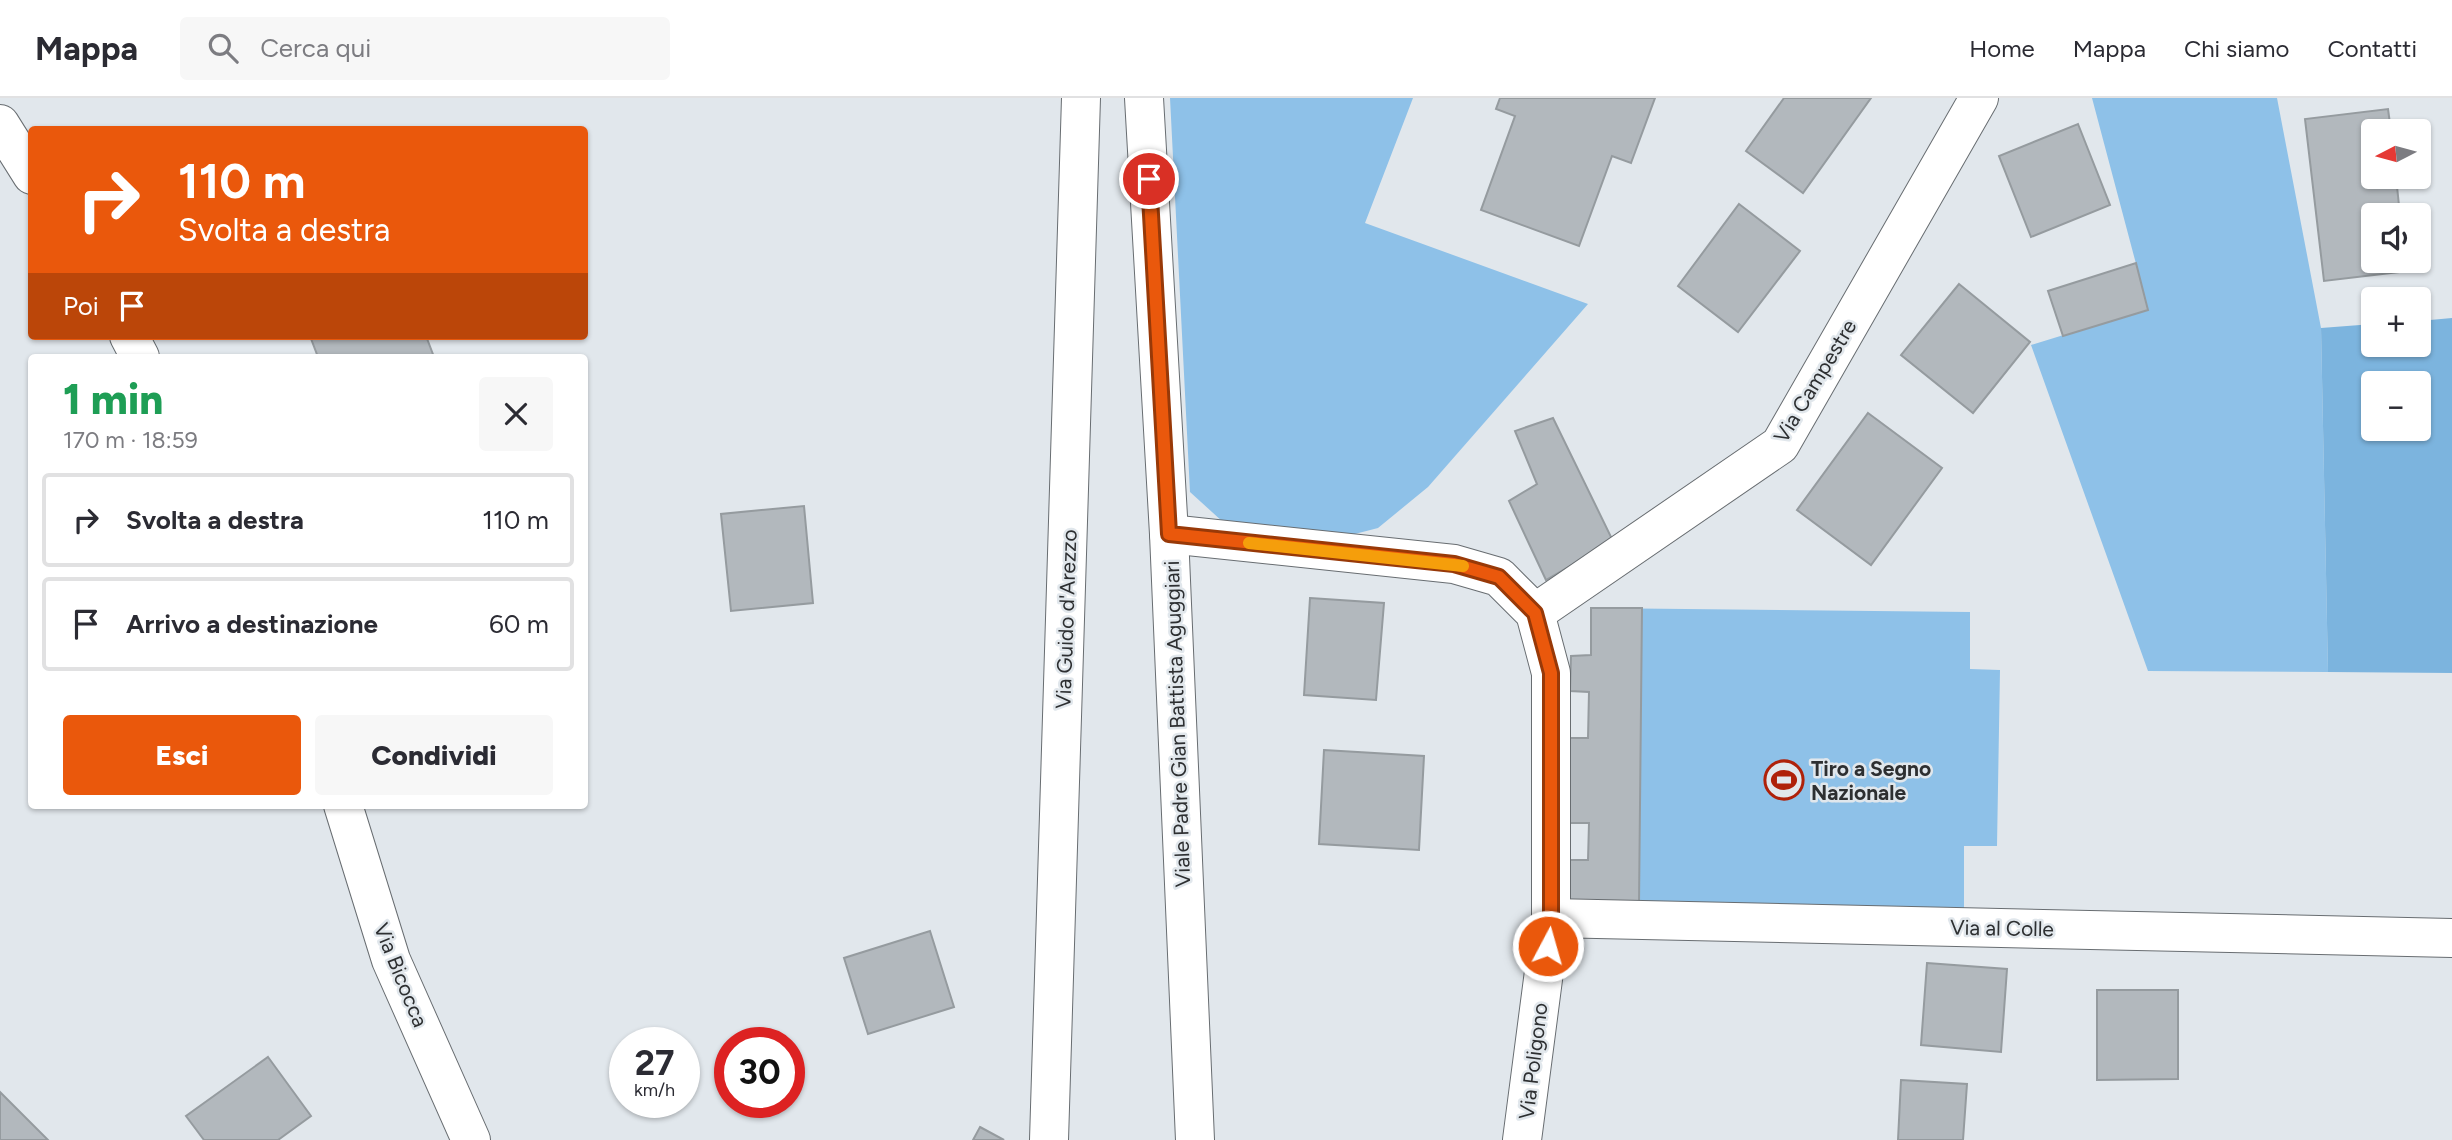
<!DOCTYPE html>
<html lang="it">
<meta charset="utf-8">
<style>
body{margin:0;font-family:Figtree,sans-serif;background:#f7f7f7;color:#2b2b33;height:100vh;display:flex;flex-direction:column;font-size:26px;white-space:nowrap}
*{box-sizing:border-box;margin:0}
p{font-size:23px;color:#7c7c81}
.icon{flex:none;width:38px;height:38px;fill:none;stroke:currentColor;stroke-width:2;stroke-linecap:round;stroke-linejoin:round}
.map{position:relative;flex:1;overflow:hidden}
.drawer{position:absolute;left:28px;top:256px;width:560px;height:455px;display:flex;flex-direction:column;background:#fff;border-radius:7px;box-shadow:0 2px 5px #0004}
.drawer>*{flex:none}
.banner{position:absolute;left:28px;top:28px;width:560px;height:214px;border-radius:7px;box-shadow:0 2px 5px #0004;background:#ea580c;color:#fff;overflow:hidden}
.needle{width:46px;rotate:264deg}
.tools{position:absolute;left:2361px;top:21px;display:grid;gap:14px}
.tools a{display:grid;place-items:center;width:70px;height:70px;border-radius:7px;background:#fff;box-shadow:0 2px 5px #0004;font-size:35px}
.speed{position:absolute;left:609px;top:929px;display:flex;gap:14px;font-size:35px;font-weight:700;text-align:center}
.speed>*{display:grid;place-content:center;width:91px;height:91px;border-radius:50%;background:#fff;box-shadow:0 2px 5px #0004;line-height:1}
.speed small{font-size:18px;font-weight:400}
.speed .limit{border:10px solid #d22;background:#fff;color:#111}
.pin{position:absolute;display:grid;place-items:center;width:60px;height:60px;color:#fff;margin:-30px;border:4px solid #fff;border-radius:50%;box-shadow:0 2px 7px #0007}
.me{position:absolute;width:77px;margin:-38px;rotate:6deg;stroke-linejoin:round;filter:drop-shadow(0 0 5px #0008)}
.turn{display:flex;align-items:center;gap:24px;height:147px;padding:0 35px;font-size:32px}
.turn .icon{width:91px;height:91px;stroke-width:2.5}
.turn b{display:block;font-size:49px;line-height:60px}
.then{display:flex;align-items:center;height:66px;padding:0 35px;background:#0003;gap:14px;font-size:26px}
.round{display:grid;place-items:center;flex:none;width:74px;height:74px;border-radius:7px;background:#f7f7f7}
.headline{display:flex;align-items:center;justify-content:space-between;height:119px;padding:0 35px}
h1{font-size:42px;font-weight:800;line-height:52px;color:#1e9e55}
.cta{display:flex;gap:14px;margin-top:auto;padding:14px 35px}
.cta a{flex:1;height:80px;border-radius:7px;background:#ea580c;color:#fff;font-size:28px;font-weight:800;line-height:80px;text-align:center}
.cta a+a{background:#f7f7f7;color:#2b2b33}
ul{padding:0;list-style:none}
li{display:flex;align-items:center;gap:21px;height:94px;margin:0 14px 10px;padding:0 21px;border:4px solid #e1e1e2;border-radius:7px}
li div{flex:1}
li b{display:block;font-size:26px}
li em{font-style:normal}
header{display:flex;align-items:center;gap:42px;box-sizing:border-box;height:98px;padding:0 35px;background:#fff;border-bottom:2px solid #e1e1e2}
header strong{font-size:33px}
nav{display:flex;gap:38px;margin-inline-start:auto;font-size:24px}
.search{width:490px;height:63px;background:#f7f7f7;display:flex;align-items:center;gap:18px;box-sizing:border-box;padding:0 24px;border-radius:7px;color:#7c7c81;font-size:26px}
.map>svg:first-child{display:block}
</style>
<header>
<strong>Mappa</strong>
<div class="search"><svg class="icon" aria-label="search" viewBox="0 0 24 24"><circle cx="10" cy="10" r="6"/><path d="M15 15l6 6"/></svg>Cerca qui</div>
<nav><a>Home</a><a>Mappa</a><a>Chi siamo</a><a>Contatti</a></nav>
</header>
<div class="map">
<svg width="2452" height="1042" viewBox="0 0 2452 1042">
<rect width="100%" height="100%" fill="#e1e7ec"/>
<g fill="#8ec1e8">
<polygon points="1170,0 1413,0 1365,125 1588,206 1428,389 1378,430 1347,438 1223,424 1190,394"/>
<polygon points="2092,0 2277,0 2321,230 2328,574 2148,573 2031,247 2148,211"/>
<polygon points="1591,510 1970,514 1970,571 2000,572 1997,748 1964,748 1964,811 1567,805 1567,762 1588,762 1589,725 1568,725 1569,640 1588,640 1589,594 1570,593 1571,558 1591,557"/>
</g>
<path fill="#7cb4de" fill-rule="evenodd" d="M2452,220V575L2328,574L2321,230L2373,226V247H2418L2419,223ZM2373,285H2418V331H2373Z"/>
<g fill="#b2b8bd" stroke="#959b9f" stroke-width="2">
<polygon points="1500,0 1655,0 1631,65 1612,58 1579,148 1481,112 1515,18 1496,11"/>
<polygon points="1784,0 1871,0 1803,95 1746,53"/>
<polygon points="2388,11 2391,33 2373,33 2373,79 2396,79 2400,117 2373,117 2373,163 2406,163 2407,173 2324,183 2305,21"/>
<polygon points="2078,26 2110,107 2031,139 1999,58"/>
<polygon points="1739,106 1800,153 1738,234 1678,188"/>
<polygon points="2136,165 2148,212 2063,238 2048,193"/>
<polygon points="1959,186 2030,244 1973,315 1901,257"/>
<polygon points="310,238 426,238 434,259 318,259"/>
<polygon points="1868,315 1942,370 1871,467 1797,412"/>
<polygon points="1553,320 1613,443 1546,482 1509,403 1537,386 1515,333"/>
<polygon points="804,408 813,505 731,513 721,416"/>
<polygon points="1310,500 1384,505 1376,602 1304,597"/>
<polygon points="1591,510 1642,510 1639,806 1567,805 1567,762 1588,762 1589,725 1568,725 1569,640 1588,640 1589,594 1570,593 1571,558 1591,557"/>
<polygon points="1324,652 1424,658 1419,752 1319,746"/>
<polygon points="930,833 954,909 868,936 844,860"/>
<polygon points="1927,865 2007,871 2001,954 1921,947"/>
<polygon points="2097,892 2178,892 2178,981 2097,982"/>
<polygon points="268,959 311,1018 278,1042 204,1042 186,1018"/>
<polygon points="1901,982 1967,986 1963,1042 1898,1042"/>
<polygon points="0,994 48,1042 0,1042"/>
<polygon points="980,1029 1004,1042 973,1042"/>
</g>
<g fill="none" stroke-linecap="round" stroke-linejoin="round">
<g stroke="#686d71" stroke-width="40">
<g id="street">
<polyline points="0,26 32,77"/>
<polyline points="129,238 140,259"/>
<polyline points="1169,436 1454,466 1499,479 1535,515 1551,575 1551,820 1522,1042"/>
<polyline points="1535,515 1780,347 1979,0"/>
<polyline points="343,707 391,862 471,1042"/>
<polyline points="1551,820 2452,840"/>
<polyline points="1049,1042 1081,0"/>
</g>
</g>
<g stroke="#686d71" stroke-width="40">
<polyline id="secondary" points="1144,0 1169,436 1195,1042"/>
</g>
<use href="#street" stroke="#fff" stroke-width="38"/>
<use href="#secondary" stroke="#fff" stroke-width="38"/>
</g>
<g fill="none" stroke-linecap="round" stroke-linejoin="round">
<g stroke="#983908" stroke-width="18">
<polyline id="route" points="1149,81 1169,436 1454,466 1499,479 1535,515 1551,575 1551,820 1548,848"/>
</g>
<use href="#route" stroke="#ea580c" stroke-width="12"/>
<polyline stroke="#f59e0b" stroke-width="12" points="1249,445 1463,468"/>
</g>
<defs>
<g id="stadium-ring" transform="scale(2.0125)"><circle r="9.5" fill="#e1e7ec" stroke="#af2109" stroke-width="1.5"/><path d="M0-5a6.5 5 0 1 0 0 10a6.5 5 0 1 0 0-10ZM-3.5-1.8h7v3.6h-7Z" fill="#af2109"/></g>
</defs>
<g fill-rule="evenodd">
<use href="#stadium-ring" x="1784" y="682"/>
</g>
<g text-anchor="middle" dominant-baseline="central" stroke-width="5" stroke-linejoin="round" paint-order="stroke">
<g font-size="21" fill="#2d2f31" stroke="#e1e7ec">
<text transform="translate(1815 283) rotate(-59)">Via Campestre</text>
<text transform="translate(1066 521) rotate(-88)">Via Guido d'Arezzo</text>
<text transform="translate(1177 626) rotate(-92)">Viale Padre Gian Battista Aguggiari</text>
<text transform="translate(2002 830) rotate(1)">Via al Colle</text>
<text transform="translate(401 877) rotate(68)">Via Bicocca</text>
<text transform="translate(1533 963) rotate(-83)">Via Poligono</text>
</g>
<g font-size="21" font-weight="bold" fill="#2d2f31" stroke="#e1e7ec" text-anchor="start">
<text x="1811" y="670">Tiro a Segno<tspan x="1811" dy="24">Nazionale</tspan></text>
</g>
</g>
</svg>
<div class="tools">
<a><svg class="needle" viewBox="-14 -14 28 28"><path d="M0-13l5 13h-10z" fill="#e53935"/><path d="M0 13l5-13h-10z" fill="#7c7c81"/></svg></a>
<a><svg class="icon" aria-label="sound" viewBox="0 0 24 24"><path d="M4 9h4l5-4v14l-5-4H4zM17 9q2 3 0 6"/></svg></a>
<a>+</a>
<a>−</a>
</div>
<div class="speed"><div>27<small>km/h</small></div><div class="limit">30</div></div>
<div class="pin" style="left:1149px;top:81px;background:#d93025"><svg class="icon" aria-label="arrive" viewBox="0 0 24 24"><path d="M6 21V4h12l-3 4 3 4H6"/></svg></div>
<svg class="me" style="left:1548px;top:848px" viewBox="-20 -20 40 40"><circle r="17" fill="#ea580c" stroke="#fff" stroke-width="3"/><path d="M0-11L8 9 0 5-8 9z" fill="#fff"/></svg>
<div class="banner">
<div class="turn"><svg class="icon" aria-label="right" viewBox="0 0 24 24"><path d="M7 20v-9h11M14 6l5 5-5 5"/></svg><div><b>110 m</b>Svolta a destra</div></div>
<div class="then">Poi<svg class="icon" aria-label="arrive" viewBox="0 0 24 24"><path d="M6 21V4h12l-3 4 3 4H6"/></svg></div>
</div>
<section class="drawer">
<div class="headline"><div><h1>1 min</h1><p>170 m · 18:59</p></div><a class="round"><svg class="icon" aria-label="close" viewBox="0 0 24 24"><path d="M6 6l12 12M18 6L6 18"/></svg></a></div>
<ul>
<li><svg class="icon" aria-label="right" viewBox="0 0 24 24"><path d="M7 20v-9h11M14 6l5 5-5 5"/></svg><div><b>Svolta a destra</b></div><em>110 m</em></li>
<li><svg class="icon" aria-label="arrive" viewBox="0 0 24 24"><path d="M6 21V4h12l-3 4 3 4H6"/></svg><div><b>Arrivo a destinazione</b></div><em>60 m</em></li>
</ul>
<div class="cta"><a>Esci</a><a>Condividi</a></div>
</section>
</div>
